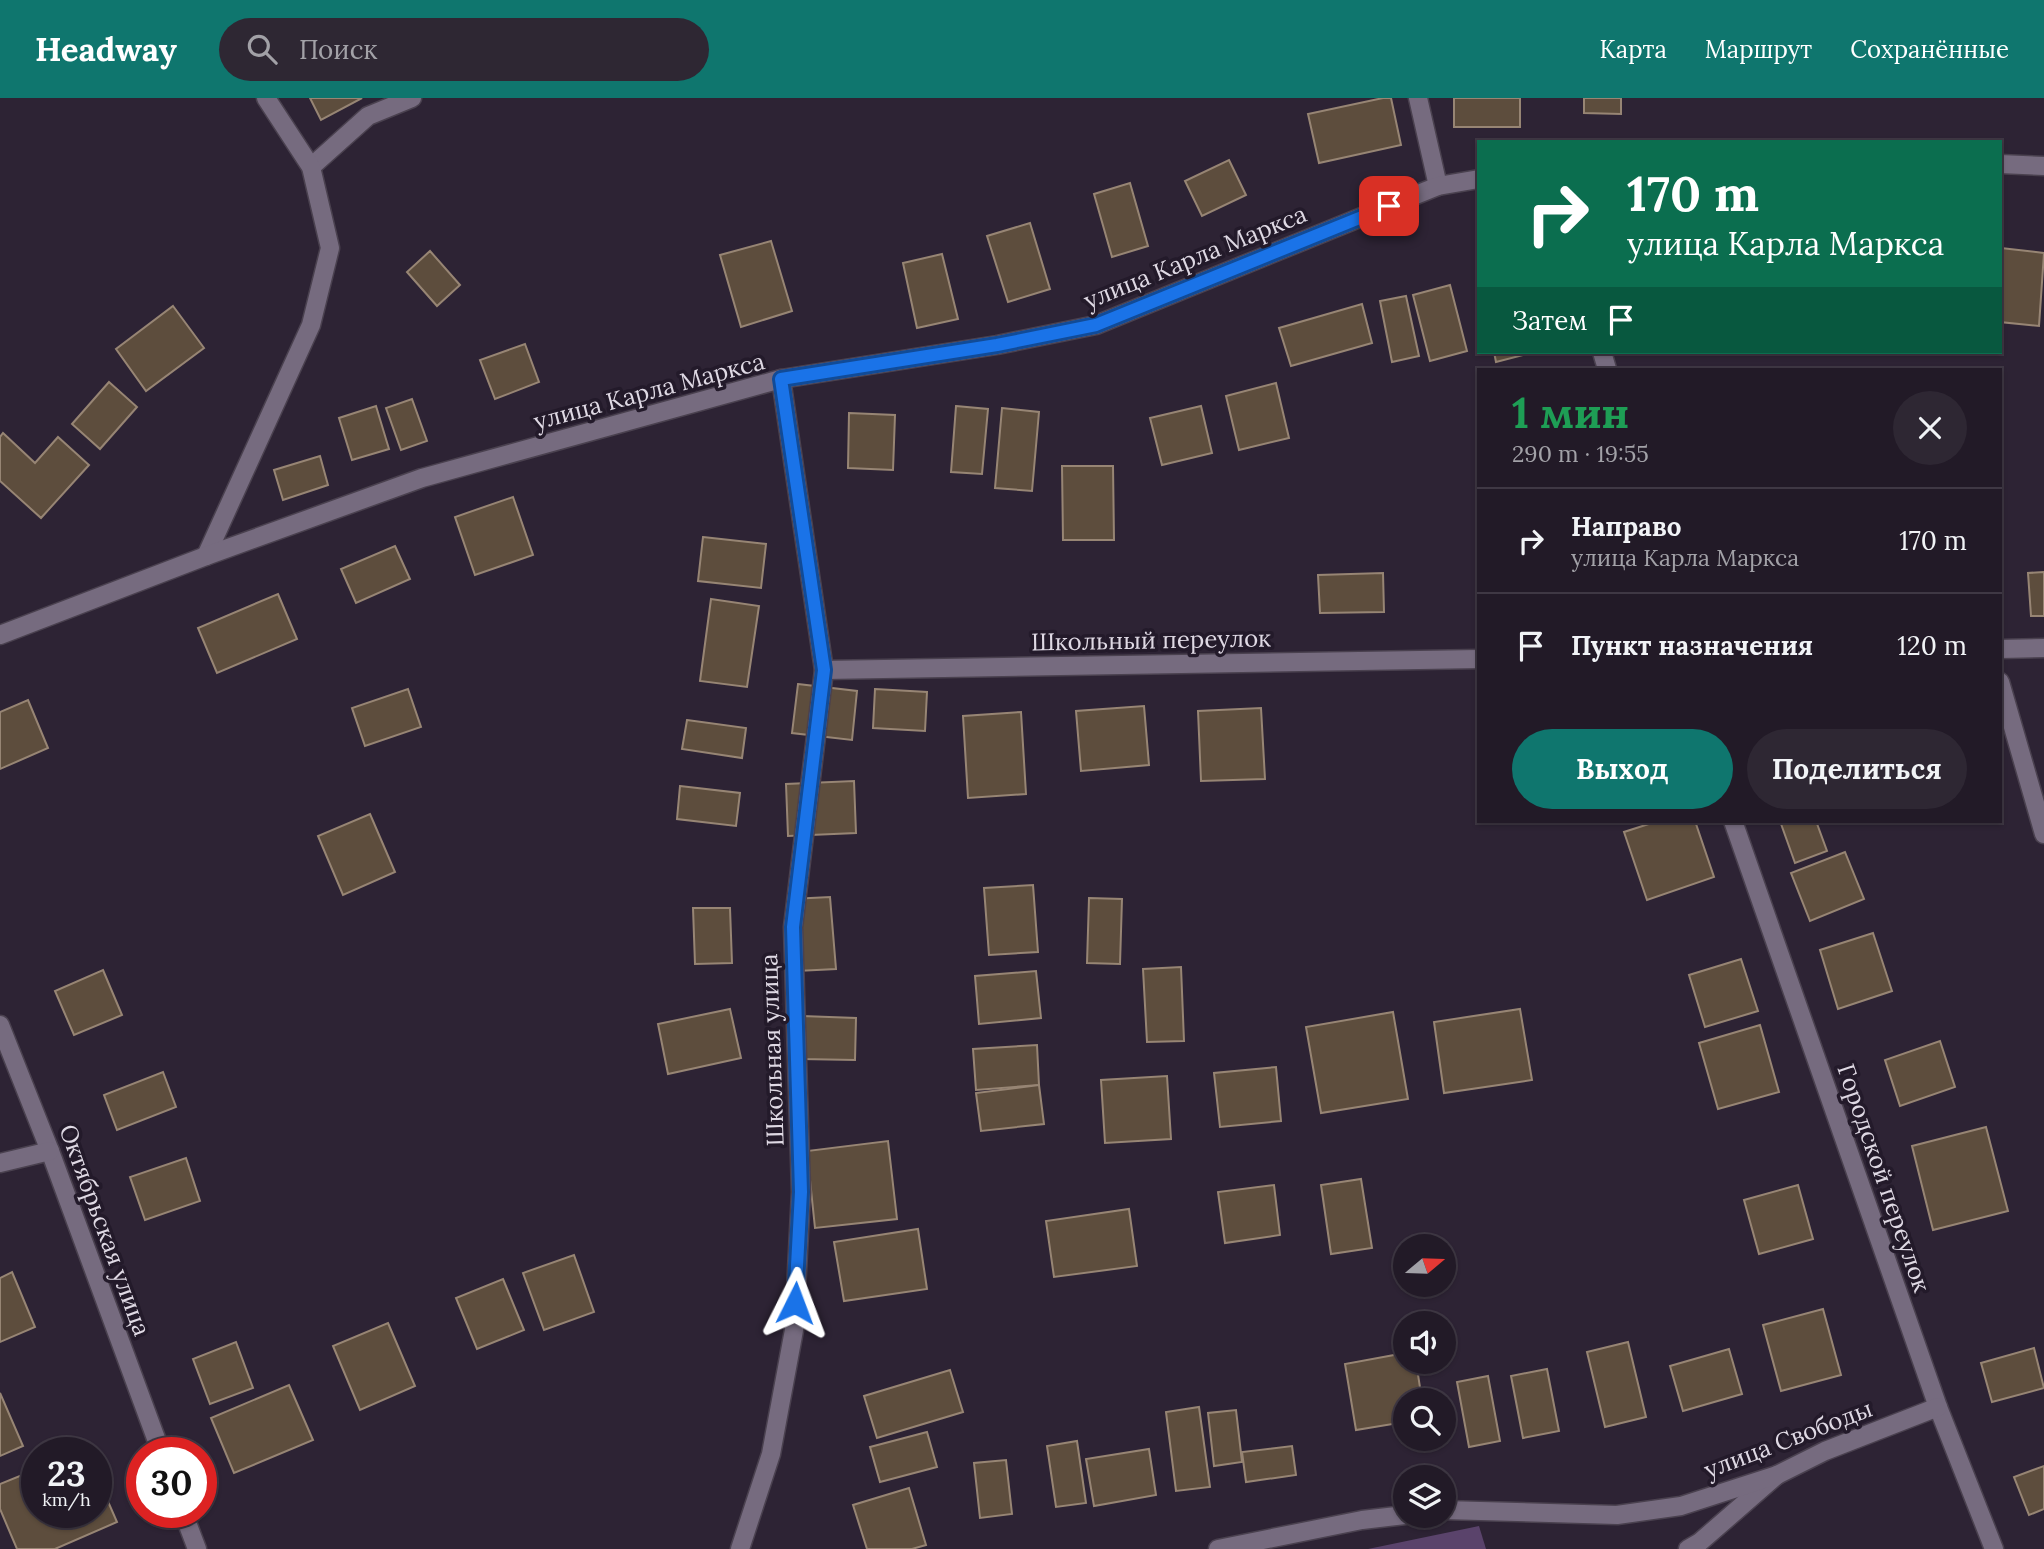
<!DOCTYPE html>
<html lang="ru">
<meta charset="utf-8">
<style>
body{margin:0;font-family:Lora,serif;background:#2e2733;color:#f1f3f6;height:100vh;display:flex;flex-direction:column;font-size:26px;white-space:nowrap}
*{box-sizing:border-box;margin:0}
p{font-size:23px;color:#a2a1a7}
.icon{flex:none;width:38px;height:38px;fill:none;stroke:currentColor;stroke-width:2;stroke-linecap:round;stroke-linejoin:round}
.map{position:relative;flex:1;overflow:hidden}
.drawer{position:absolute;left:1477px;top:270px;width:525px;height:455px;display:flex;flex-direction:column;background:#221a27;border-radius:0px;box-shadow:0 2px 5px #0004,0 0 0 2px #3f3844}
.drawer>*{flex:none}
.banner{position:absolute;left:1477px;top:42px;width:525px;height:214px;border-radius:0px;box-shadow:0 2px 5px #0004,0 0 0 2px #3f3844;background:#0b6e4f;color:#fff;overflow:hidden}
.needle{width:46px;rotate:71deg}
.controls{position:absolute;left:1393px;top:1136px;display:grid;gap:14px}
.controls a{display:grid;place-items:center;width:63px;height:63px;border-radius:50%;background:#221a27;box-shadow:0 2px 5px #0004,0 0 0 2px #3f3844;font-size:35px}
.speed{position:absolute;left:21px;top:1339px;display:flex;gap:14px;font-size:35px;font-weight:700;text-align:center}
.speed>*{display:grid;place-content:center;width:91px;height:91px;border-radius:50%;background:#221a27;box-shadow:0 2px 5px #0004,0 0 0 2px #3f3844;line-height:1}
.speed small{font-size:18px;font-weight:400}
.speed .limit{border:10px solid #d22;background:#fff;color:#111}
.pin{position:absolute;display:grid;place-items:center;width:60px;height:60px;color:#fff;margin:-30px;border-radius:14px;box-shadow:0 4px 10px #0006}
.me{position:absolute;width:77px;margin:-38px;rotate:3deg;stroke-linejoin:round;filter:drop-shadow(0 0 5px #0008)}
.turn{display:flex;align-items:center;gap:24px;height:147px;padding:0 35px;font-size:32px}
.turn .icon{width:91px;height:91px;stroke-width:2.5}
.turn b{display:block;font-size:49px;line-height:60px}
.then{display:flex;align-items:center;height:66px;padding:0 35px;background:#0003;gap:14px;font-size:26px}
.round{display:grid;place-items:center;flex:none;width:74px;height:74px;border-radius:37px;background:#2e2733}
.headline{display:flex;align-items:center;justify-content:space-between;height:119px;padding:0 35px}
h1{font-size:42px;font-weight:800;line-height:52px;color:#1e9e55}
.action{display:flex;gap:14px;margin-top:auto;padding:14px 35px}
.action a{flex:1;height:80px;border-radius:42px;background:#0f766e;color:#fff;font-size:28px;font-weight:800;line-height:80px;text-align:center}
.action a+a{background:#2e2733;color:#f1f3f6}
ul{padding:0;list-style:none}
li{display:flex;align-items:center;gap:21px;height:105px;padding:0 35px;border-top:2px solid #3f3844}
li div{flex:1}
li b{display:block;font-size:26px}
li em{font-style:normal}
header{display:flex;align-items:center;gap:42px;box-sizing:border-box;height:98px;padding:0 35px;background:#0f766e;color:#fff}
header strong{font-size:33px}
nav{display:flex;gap:38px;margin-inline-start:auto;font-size:24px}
.search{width:490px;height:63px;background:#2e2733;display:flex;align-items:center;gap:18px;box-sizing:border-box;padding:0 24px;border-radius:38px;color:#a2a1a7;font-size:26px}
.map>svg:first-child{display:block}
</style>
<header>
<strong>Headway</strong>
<div class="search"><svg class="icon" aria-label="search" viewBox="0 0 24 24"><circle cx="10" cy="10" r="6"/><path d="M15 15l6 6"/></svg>Поиск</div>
<nav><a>Карта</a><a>Маршрут</a><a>Сохранённые</a></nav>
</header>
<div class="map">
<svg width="2044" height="1451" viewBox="0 0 2044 1451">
<rect width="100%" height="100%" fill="#2d2334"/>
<polygon fill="#5a436b" points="1479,1428 1486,1451 1368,1451"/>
<g fill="#5d4d3d" stroke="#978574" stroke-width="2">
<polygon points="310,0 362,0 321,22"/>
<polygon points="1383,0 1391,0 1401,47 1319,65 1308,16"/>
<rect x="1454" y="0" width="66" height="29"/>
<polygon points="1584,0 1621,0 1621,16 1584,15"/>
<polygon points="1229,62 1246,97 1202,118 1185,83"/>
<polygon points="1130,85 1148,148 1112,159 1094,96"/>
<polygon points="1030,125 1050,191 1008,204 987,138"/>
<polygon points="771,143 792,213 741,229 720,157"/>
<polygon points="2001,150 2044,155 2039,228 2000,224"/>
<polygon points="430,153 460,187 437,208 407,174"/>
<polygon points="942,156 958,221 917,230 903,165"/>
<polygon points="1450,187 1467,253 1430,263 1413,197"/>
<polygon points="1406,198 1419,258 1392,264 1380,203"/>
<polygon points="1362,206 1372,245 1291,268 1279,230"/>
<polygon points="173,208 204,250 146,293 116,251"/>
<polygon points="525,246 539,284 495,301 480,262"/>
<polygon points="1494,254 1535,254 1496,264"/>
<polygon points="109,284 137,309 100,351 72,326"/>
<polygon points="1276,285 1289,340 1239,352 1226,298"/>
<polygon points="412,301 427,343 401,352 386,310"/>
<polygon points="376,308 389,351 352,362 339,320"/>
<polygon points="956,308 988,311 982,376 951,374"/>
<polygon points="1201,308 1212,355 1162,367 1150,320"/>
<polygon points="1002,310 1039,314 1032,393 995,390"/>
<polygon points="849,315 895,317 893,372 848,370"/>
<polygon points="3,335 35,365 58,339 89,367 41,420 0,383 0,339"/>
<polygon points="320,358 328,387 283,402 274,372"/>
<polygon points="1062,368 1113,368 1114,442 1063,442"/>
<polygon points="513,399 533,457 475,477 455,419"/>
<polygon points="703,439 766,446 761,490 698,483"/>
<polygon points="395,448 410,481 356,505 341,471"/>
<polygon points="2044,474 2044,518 2031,518 2028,475"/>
<polygon points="1383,475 1384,514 1320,515 1318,477"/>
<polygon points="278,496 297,541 217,575 198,530"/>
<polygon points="711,501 759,508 747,589 700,583"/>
<polygon points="798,586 857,593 852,642 792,635"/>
<polygon points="408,591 421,629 365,648 352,610"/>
<polygon points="875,591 927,594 925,633 873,630"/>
<polygon points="28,602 48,650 0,671 0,614"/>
<polygon points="1144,608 1149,667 1081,673 1076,613"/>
<polygon points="1261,610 1265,681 1201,683 1198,613"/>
<polygon points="1021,614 1026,696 968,700 963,618"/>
<polygon points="687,622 746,630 742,660 682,651"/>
<polygon points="854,683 856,735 788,738 786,686"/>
<polygon points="680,688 740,695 736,728 677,721"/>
<polygon points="370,716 395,774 343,797 318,738"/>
<polygon points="1658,723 1695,723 1714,779 1647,802 1624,734"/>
<polygon points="1780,723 1816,723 1827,753 1795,765"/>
<polygon points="1845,754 1864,801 1810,823 1791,775"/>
<polygon points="1033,787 1038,854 989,857 984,790"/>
<polygon points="830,799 836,871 797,873 791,801"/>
<polygon points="1089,800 1122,801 1120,866 1087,865"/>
<polygon points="693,810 730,810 732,865 695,866"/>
<polygon points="1873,835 1892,893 1838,911 1820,852"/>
<polygon points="1741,861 1758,913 1705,929 1689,877"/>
<polygon points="1181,869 1184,943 1147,944 1143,871"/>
<polygon points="103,872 122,917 74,937 55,893"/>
<polygon points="1036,873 1041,920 979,926 975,878"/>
<polygon points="730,911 741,960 668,976 658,926"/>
<polygon points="1520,911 1532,982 1444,995 1434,924"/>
<polygon points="1393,914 1408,1001 1321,1015 1306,929"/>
<polygon points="802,918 856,920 855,962 801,961"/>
<polygon points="1760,927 1779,994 1718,1011 1699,945"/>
<polygon points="1940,943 1955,989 1900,1008 1885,962"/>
<polygon points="1037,947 1039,987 976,992 973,951"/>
<polygon points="1276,969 1281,1023 1220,1029 1214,975"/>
<polygon points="163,974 176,1009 117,1032 104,997"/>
<polygon points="1167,978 1171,1041 1105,1045 1101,982"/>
<polygon points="1039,987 1044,1026 981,1033 976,995"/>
<polygon points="1986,1029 2008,1113 1933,1132 1912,1048"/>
<polygon points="888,1043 897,1121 815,1130 807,1053"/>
<polygon points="186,1060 200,1103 145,1122 130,1079"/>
<polygon points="1361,1081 1372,1150 1331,1156 1321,1087"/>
<polygon points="1274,1087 1280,1137 1225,1145 1218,1094"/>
<polygon points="1798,1087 1813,1141 1759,1156 1744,1102"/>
<polygon points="1129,1111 1137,1168 1054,1179 1046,1123"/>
<polygon points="918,1131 927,1191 844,1203 834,1144"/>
<polygon points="574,1157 594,1214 544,1232 523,1175"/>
<polygon points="12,1174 35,1229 0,1244 0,1180"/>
<polygon points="503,1181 524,1232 477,1251 456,1200"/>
<polygon points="1823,1211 1841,1277 1781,1293 1763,1227"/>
<polygon points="388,1225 415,1288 360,1312 333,1248"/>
<polygon points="236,1244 253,1290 210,1306 193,1261"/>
<polygon points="1628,1244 1646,1319 1605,1329 1587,1254"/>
<polygon points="2034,1250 2044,1290 1992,1304 1981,1265"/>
<polygon points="1729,1251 1742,1296 1683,1313 1670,1268"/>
<polygon points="1405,1255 1405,1264 1416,1264 1422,1302 1405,1302 1405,1324 1356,1332 1345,1266"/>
<polygon points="1547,1271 1559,1333 1523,1340 1511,1278"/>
<polygon points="950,1272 963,1314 877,1340 864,1298"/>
<polygon points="1488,1278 1500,1343 1469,1349 1457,1284"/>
<polygon points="289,1287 313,1342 234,1375 211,1320"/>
<polygon points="0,1295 23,1348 0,1358"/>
<polygon points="1199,1309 1210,1389 1176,1393 1166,1314"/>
<polygon points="1236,1312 1242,1364 1214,1368 1208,1315"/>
<polygon points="927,1334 937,1369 880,1384 870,1349"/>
<polygon points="1077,1343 1086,1405 1056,1409 1047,1348"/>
<polygon points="1292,1348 1296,1377 1246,1384 1242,1354"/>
<polygon points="1149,1351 1156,1397 1094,1408 1086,1361"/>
<polygon points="1006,1362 1012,1416 980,1420 974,1365"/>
<polygon points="2044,1368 2044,1411 2029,1417 2014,1379"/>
<polygon points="37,1371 37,1414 96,1414 96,1376 117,1424 55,1451 17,1451 0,1411 0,1386"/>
<polygon points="909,1390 926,1447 912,1451 867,1451 853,1407"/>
</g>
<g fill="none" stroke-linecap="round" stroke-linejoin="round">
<g stroke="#4a414f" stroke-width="21">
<polyline id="service" points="1688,1451 1700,1444 1777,1377"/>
</g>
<g stroke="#4a414f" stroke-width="21">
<g id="minor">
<polyline points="1418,0 1438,88"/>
<polyline points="2000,66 2044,68"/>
<polyline points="311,69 368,18 412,0"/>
<polyline points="1602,254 1607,271"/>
<polyline points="206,458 311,227 330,150 311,69 266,0"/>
<polyline points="0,537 206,458 422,380 781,281 997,247 1096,227 1438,88 1479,81"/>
<polyline points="2000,551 2044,550"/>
<polyline points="824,572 1479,561"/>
<polyline points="2000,584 2044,736"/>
<polyline points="1733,723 1938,1309 1994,1451"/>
<polyline points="0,927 50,1053 161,1354"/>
<polyline points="0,1065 50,1053"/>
<polyline points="1444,1412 1617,1417 1681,1408 1777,1377 1825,1353 1938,1309"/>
<polyline points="183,1414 197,1451"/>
<polyline points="740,1451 771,1356 794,1232 801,1094 793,829 824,572 781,281"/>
<polyline points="1218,1451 1362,1422 1405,1417"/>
</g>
</g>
<use href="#service" stroke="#766b7f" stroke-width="18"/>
<use href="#minor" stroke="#766b7f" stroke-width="18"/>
</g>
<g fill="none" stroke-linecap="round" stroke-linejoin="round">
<g stroke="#114b97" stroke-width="18">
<polyline id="route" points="795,1205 801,1094 793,829 824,572 781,281 997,247 1096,227 1389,108"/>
</g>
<use href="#route" stroke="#1a73e8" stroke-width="12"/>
</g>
<g text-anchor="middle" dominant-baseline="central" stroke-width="7" stroke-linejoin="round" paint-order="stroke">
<g font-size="24" fill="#dfd9e4" stroke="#231a2a">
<text transform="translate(1195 159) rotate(-22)">улица Карла Маркса</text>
<text transform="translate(649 293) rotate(-15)">улица Карла Маркса</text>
<text transform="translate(1151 542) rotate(-1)">Школьный переулок</text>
<text transform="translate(772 952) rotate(-92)">Школьная улица</text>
<text transform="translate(1884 1080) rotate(71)">Городской переулок</text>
<text transform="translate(105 1132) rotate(70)">Октябрьская улица</text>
<text transform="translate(1788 1341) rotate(-21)">улица Свободы</text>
</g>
</g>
</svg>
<div class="controls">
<a><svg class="needle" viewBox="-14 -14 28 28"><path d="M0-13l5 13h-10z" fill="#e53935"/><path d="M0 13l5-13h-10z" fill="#a2a1a7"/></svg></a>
<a><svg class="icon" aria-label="sound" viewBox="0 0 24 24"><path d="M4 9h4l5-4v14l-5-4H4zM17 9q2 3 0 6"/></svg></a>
<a><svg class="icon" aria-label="search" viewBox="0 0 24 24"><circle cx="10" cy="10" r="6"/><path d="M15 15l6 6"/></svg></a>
<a><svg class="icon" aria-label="layers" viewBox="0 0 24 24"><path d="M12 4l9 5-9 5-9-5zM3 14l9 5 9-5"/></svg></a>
</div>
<div class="speed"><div>23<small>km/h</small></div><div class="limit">30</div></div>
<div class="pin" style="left:1389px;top:108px;background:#d93025"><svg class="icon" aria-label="arrive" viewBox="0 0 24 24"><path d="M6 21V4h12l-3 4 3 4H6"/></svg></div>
<svg class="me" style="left:795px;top:1205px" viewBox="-20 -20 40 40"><path d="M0-17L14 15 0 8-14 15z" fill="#1a73e8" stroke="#fff" stroke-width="4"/></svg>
<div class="banner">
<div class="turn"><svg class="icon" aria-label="right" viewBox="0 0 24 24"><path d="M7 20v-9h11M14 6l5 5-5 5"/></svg><div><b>170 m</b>улица Карла Маркса</div></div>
<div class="then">Затем<svg class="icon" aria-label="arrive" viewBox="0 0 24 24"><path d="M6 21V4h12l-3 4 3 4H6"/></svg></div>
</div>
<section class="drawer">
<div class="headline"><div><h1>1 мин</h1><p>290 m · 19:55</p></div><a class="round"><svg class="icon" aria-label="close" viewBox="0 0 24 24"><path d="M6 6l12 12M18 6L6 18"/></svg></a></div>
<ul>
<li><svg class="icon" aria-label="right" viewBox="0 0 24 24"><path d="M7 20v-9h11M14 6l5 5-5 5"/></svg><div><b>Направо</b><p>улица Карла Маркса</p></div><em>170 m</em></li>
<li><svg class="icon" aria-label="arrive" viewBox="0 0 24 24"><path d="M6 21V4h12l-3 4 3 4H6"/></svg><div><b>Пункт назначения</b></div><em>120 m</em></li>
</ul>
<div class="action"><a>Выход</a><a>Поделиться</a></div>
</section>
</div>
